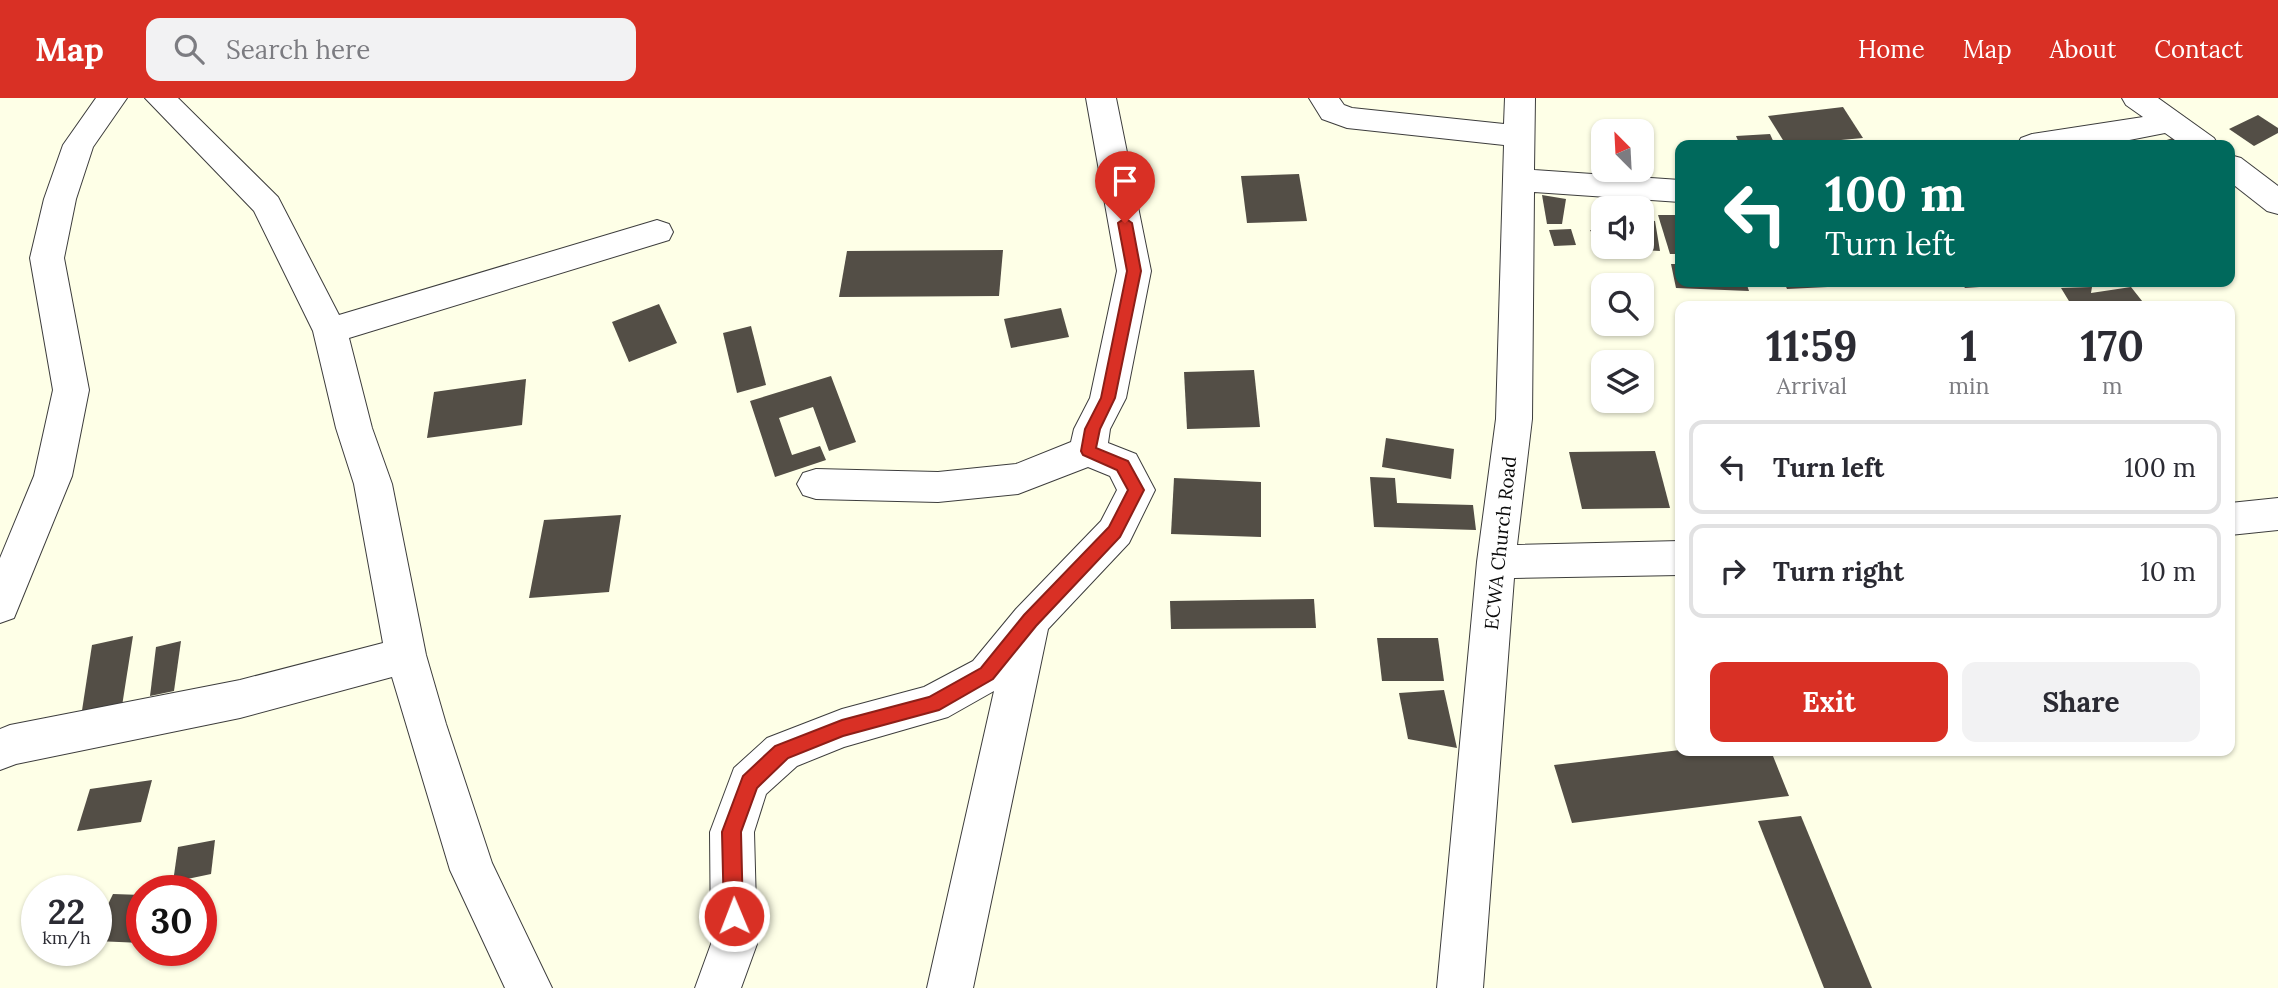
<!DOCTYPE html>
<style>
body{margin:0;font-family:Lora,serif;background:#f2f2f3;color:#2b2b33;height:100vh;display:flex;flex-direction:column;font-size:26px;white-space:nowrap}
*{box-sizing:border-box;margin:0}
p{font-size:23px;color:#7c7c81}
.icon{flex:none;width:38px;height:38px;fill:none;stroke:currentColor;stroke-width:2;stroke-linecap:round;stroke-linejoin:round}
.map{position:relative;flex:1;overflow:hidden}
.drawer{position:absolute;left:1675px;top:203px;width:560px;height:455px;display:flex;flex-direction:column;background:#fff;border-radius:14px;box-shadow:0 2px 5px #0004}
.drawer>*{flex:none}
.hud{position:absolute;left:1675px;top:42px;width:560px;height:147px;border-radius:14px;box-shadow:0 2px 5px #0004;background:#00695c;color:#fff;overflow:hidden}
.needle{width:46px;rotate:336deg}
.fabs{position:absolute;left:1591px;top:21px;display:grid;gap:14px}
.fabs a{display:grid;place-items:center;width:63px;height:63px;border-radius:14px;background:#fff;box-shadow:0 2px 5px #0004;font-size:35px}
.speed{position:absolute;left:21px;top:777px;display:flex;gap:14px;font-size:35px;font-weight:700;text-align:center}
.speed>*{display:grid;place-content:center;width:91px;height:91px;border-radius:50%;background:#fff;box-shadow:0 2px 5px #0004;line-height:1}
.speed small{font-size:18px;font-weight:400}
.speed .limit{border:10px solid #d22;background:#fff;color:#111}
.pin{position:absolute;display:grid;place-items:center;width:60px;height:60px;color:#fff;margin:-72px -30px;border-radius:50% 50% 50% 0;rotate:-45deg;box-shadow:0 0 7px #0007}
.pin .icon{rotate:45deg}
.me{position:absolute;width:77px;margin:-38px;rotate:359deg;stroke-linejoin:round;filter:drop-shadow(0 0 5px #0008)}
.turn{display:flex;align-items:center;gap:24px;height:147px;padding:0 35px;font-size:32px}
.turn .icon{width:91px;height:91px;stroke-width:2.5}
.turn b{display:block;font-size:49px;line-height:60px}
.eta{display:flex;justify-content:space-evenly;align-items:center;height:119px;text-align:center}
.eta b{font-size:42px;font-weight:700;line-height:49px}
.action{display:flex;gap:14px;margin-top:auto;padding:14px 35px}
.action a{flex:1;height:80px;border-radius:14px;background:#d93025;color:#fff;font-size:28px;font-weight:700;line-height:80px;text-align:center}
.action a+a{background:#f2f2f3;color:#2b2b33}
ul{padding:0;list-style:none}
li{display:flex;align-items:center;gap:21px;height:94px;margin:0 14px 10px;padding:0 21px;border:4px solid #e1e1e2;border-radius:14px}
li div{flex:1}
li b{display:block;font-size:26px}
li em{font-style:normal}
header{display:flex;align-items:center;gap:42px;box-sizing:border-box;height:98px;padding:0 35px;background:#d93025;color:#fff}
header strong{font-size:33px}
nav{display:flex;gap:38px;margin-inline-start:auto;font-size:24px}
.search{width:490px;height:63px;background:#f2f2f3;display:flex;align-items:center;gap:18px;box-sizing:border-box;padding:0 24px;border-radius:14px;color:#7c7c81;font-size:26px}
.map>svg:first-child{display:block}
</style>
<header>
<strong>Map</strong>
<div class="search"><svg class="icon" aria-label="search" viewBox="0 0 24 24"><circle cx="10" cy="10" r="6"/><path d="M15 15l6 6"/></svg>Search here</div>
<nav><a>Home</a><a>Map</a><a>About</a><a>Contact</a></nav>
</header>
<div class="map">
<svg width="2278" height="890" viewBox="0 0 2278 890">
<rect width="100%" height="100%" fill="#feffe7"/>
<g fill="#534e46">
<polygon points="1843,9 1863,40 1786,47 1768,18"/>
<polygon points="2258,17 2278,30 2278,35 2254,48 2229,31"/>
<polygon points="1770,36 1775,47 1740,47 1736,38"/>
<polygon points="2173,40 2181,47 2151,47"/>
<polygon points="1299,76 1307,123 1247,125 1241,78"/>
<polygon points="1542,97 1566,101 1562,126 1547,126"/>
<polygon points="1658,117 1680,117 1680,156 1670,156"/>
<polygon points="1642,122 1655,123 1660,153 1621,151 1642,149"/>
<polygon points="1571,131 1576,147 1554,148 1549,132"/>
<polygon points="1590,132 1603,133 1603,150 1600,150"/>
<polygon points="1003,152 999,198 839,199 847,153"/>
<polygon points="1671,166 1680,166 1680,184 1746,184 1749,193 1676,190"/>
<polygon points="1784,184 1846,184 1848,188 1787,191"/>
<polygon points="1961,184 2022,184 2022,186 1965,190"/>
<polygon points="2092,189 2091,195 2131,189 2146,208 2072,208 2061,190"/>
<polygon points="659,206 677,245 629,264 612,224"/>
<polygon points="1061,210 1069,239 1011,250 1004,221"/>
<polygon points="751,228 766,287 737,295 723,235"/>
<polygon points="1254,272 1260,329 1187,331 1184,274"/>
<polygon points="831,278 856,344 829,353 813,309 779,320 792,357 820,348 826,362 775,379 750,303"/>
<polygon points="526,281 522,327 427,340 434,294"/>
<polygon points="1386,340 1454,351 1451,381 1382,369"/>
<polygon points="1655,353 1670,410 1582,411 1569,354"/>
<polygon points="1370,379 1395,380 1397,405 1473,407 1476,432 1374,429"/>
<polygon points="1174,380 1261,384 1261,439 1171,436"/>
<polygon points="621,417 609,494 529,500 544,422"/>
<polygon points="1314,501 1316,530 1171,531 1170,503"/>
<polygon points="133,538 122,608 81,619 92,547"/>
<polygon points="1377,540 1438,540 1444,583 1382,583"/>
<polygon points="181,543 174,593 150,598 156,549"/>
<polygon points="1444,592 1457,650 1408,641 1399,595"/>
<polygon points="1680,652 1771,653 1789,698 1572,725 1554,667"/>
<polygon points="152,682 141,724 77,733 90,691"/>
<polygon points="1801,718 1872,890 1824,890 1758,723"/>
<polygon points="215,742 211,776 173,784 178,749"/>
<polygon points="113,796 142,797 142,845 96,843 96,831"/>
</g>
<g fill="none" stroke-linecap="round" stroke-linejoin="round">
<g stroke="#3d3d3d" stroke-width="2">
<g id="minor">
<polygon points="96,0 127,0 93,49 76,101 64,160 89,292 72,378 14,520 0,525 0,460 34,378 53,292 30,160 44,101 63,47"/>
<polygon points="145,0 178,0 278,99 339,217 657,122 669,126 673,134 669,142 349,240 372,330 392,386 426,557 446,626 492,765 552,890 505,890 450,772 392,579 240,620 16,666 0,672 0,631 10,627 240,582 383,545 354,386 336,330 313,233 254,113"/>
<polygon points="1086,0 1116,0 1151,173 1126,300 1110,331 1108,345 1136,356 1155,392 1129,445 1048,531 973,890 927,890 994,593 948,619 844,649 797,668 766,696 754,734 757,846 741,890 695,890 711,846 710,734 734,670 767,640 842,611 924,589 973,563 1016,511 1101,423 1117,392 1110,378 1088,369 1018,396 938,404 816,401 803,397 797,386 803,375 816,371 938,374 1016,366 1071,344 1074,331 1090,300 1117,173"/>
<polygon points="1309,0 1339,0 1344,7 1352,10 1504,26 1505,0 1535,0 1534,72 1680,82 1680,104 1534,94 1532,321 1517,447 1680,443 1680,477 1514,480 1483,890 1437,890 1477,464 1496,321 1504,47 1347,30 1322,21"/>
<polygon points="2122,0 2158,0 2214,40 2218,47 2182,47 2165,35 2104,47 2017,47 2021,40 2032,36 2143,19 2126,7"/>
<polygon points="2230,57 2241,60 2278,88 2278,116 2267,113 2230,84"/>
<polygon points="2278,400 2278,432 2230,437 2230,405"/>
</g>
</g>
<use href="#minor" fill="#fff" fill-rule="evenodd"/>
</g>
<polygon fill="#d93025" stroke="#8d1f18" stroke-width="2" points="1125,120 1132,125 1141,173 1115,300 1100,331 1096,350 1128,363 1144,392 1120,439 1036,528 993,581 939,612 843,638 788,660 757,690 741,734 743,818 740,825 734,827 727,825 724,818 722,734 743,678 775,648 842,622 929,599 981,570 1024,517 1109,429 1128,392 1117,372 1083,357 1081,353 1085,331 1101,300 1127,173 1118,125"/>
<g text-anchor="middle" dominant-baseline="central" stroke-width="7" stroke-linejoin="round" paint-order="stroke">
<g font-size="19" fill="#0a0a0a" stroke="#fff">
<text transform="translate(1500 445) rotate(-84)">ECWA Church Road</text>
</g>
</g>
</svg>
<div class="fabs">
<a><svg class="needle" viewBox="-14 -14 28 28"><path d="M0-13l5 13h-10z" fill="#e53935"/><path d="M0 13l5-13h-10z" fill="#7c7c81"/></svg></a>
<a><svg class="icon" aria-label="sound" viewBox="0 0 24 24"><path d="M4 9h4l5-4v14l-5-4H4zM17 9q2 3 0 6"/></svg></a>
<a><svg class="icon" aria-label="search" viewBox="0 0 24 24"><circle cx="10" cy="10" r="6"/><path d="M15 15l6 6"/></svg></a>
<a><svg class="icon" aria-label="layers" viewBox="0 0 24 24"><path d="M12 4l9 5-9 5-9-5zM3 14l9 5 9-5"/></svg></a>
</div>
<div class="speed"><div>22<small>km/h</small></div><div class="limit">30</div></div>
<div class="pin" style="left:1125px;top:125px;background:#d93025"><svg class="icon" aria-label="arrive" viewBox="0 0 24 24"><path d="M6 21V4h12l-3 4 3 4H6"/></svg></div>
<svg class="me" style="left:734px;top:818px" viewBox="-20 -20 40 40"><circle r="17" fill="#d93025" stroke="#fff" stroke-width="3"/><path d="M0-11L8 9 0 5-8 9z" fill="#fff"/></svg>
<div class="hud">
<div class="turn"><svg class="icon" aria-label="left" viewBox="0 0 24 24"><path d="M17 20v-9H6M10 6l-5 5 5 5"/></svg><div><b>100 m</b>Turn left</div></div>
</div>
<section class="drawer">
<div class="eta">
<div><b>11:59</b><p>Arrival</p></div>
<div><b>1</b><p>min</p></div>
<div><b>170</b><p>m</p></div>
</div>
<ul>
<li><svg class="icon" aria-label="left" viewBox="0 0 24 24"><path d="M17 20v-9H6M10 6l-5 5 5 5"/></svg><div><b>Turn left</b></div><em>100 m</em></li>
<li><svg class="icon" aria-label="right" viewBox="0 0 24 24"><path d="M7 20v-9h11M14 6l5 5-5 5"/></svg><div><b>Turn right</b></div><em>10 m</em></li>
</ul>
<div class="action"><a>Exit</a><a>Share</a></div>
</section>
</div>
